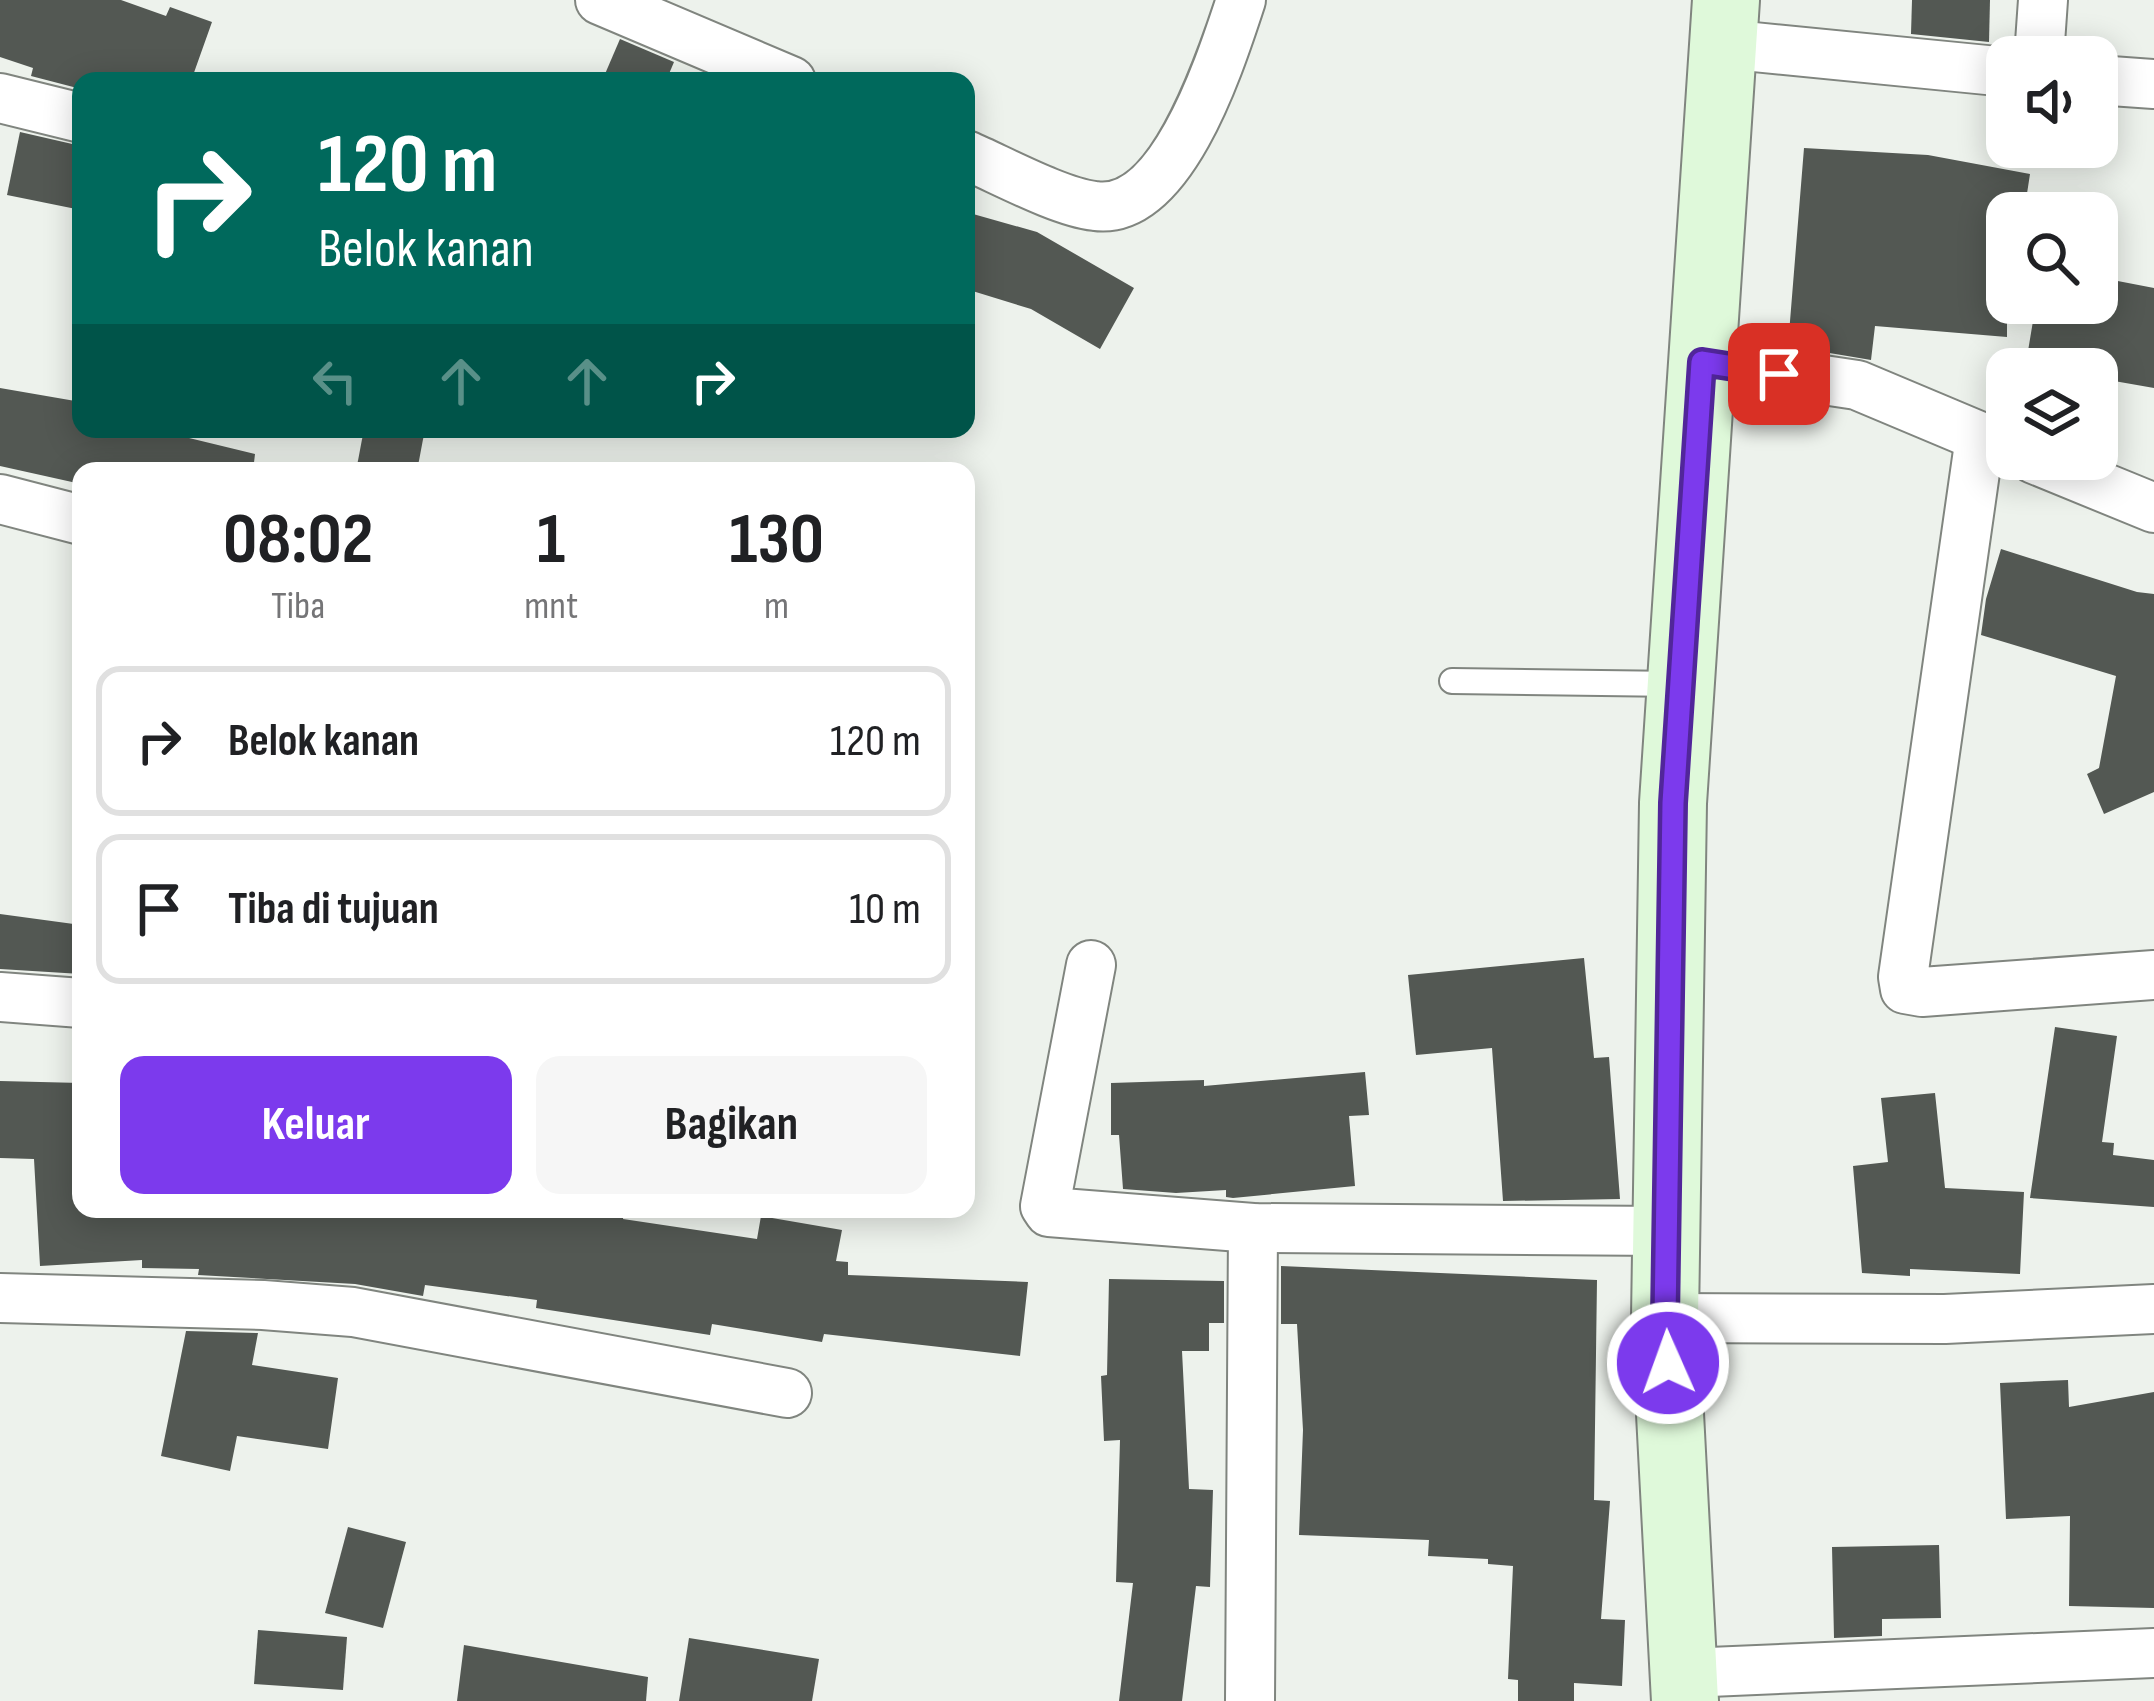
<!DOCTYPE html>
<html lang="id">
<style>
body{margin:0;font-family:"Sofia Sans Condensed",sans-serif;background:#f6f6f6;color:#202124;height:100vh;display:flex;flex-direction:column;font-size:45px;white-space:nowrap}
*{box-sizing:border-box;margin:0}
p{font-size:39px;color:#757577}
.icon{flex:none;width:66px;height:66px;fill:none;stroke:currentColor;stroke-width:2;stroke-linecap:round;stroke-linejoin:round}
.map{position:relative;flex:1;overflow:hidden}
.side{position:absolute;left:72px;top:462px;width:903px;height:756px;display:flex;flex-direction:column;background:#fff;border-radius:24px;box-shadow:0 6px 30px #0003}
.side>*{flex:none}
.banner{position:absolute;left:72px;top:72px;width:903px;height:366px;border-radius:24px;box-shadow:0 6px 30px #0003;background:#00695c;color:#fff;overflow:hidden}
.fabs{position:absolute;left:1986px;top:36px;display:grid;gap:24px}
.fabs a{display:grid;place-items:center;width:132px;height:132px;border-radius:24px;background:#fff;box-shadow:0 6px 30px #0003;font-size:60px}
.pin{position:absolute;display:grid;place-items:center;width:102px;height:102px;color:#fff;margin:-51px;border-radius:24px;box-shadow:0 6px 18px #0006}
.me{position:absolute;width:132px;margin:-66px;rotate:358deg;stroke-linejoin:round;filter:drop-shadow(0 0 9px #0008)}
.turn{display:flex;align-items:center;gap:42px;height:252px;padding:0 48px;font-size:54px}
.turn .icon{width:156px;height:156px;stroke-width:2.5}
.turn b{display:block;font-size:84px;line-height:102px}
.lanes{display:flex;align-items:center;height:114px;padding:0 48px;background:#0003;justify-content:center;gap:60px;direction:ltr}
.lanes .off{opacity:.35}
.eta{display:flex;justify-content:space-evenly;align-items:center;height:204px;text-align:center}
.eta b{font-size:72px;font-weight:700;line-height:84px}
.action{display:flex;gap:24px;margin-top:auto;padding:24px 48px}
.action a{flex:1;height:138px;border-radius:24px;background:#7c3aed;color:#fff;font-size:48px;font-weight:700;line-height:138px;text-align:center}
.action a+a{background:#f6f6f6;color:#202124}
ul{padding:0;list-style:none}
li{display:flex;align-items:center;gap:36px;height:150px;margin:0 24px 18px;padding:0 24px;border:6px solid #e0e0e0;border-radius:24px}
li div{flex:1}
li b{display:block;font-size:45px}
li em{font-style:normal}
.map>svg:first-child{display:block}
</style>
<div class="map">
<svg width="2154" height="1701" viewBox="0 0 2154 1701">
<rect width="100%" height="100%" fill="#edf2ec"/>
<g fill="#535853">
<polygon points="0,0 121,0 166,16 170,7 212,22 191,81 81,81 81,89 31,76 33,68 0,57"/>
<polygon points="1912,0 1990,0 1989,42 1911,34"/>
<polygon points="620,39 674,62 666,81 602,81"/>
<polygon points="20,132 81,146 81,210 7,195"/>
<polygon points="1804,148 1928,155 2030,174 2024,213 2007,213 2007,337 1875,326 1871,360 1788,346"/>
<polygon points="966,212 1037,232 1134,288 1100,349 1031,309 966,289"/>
<polygon points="2097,277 2154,288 2154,388 2097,378 2097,369 2025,369 2036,303 2097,303"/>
<polygon points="0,388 81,402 81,429 152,429 255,454 253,471 81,471 81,484 0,466"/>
<polygon points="364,429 425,429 417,471 356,471"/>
<polygon points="2001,549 2137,592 2154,594 2154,792 2104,814 2087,774 2099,768 2116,676 1981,635 1986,599"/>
<polygon points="0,914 81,925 81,974 0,969"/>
<polygon points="1584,958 1594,1058 1609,1057 1620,1199 1503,1201 1492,1048 1416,1055 1408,975"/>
<polygon points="2055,1027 2117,1036 2102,1142 2114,1143 2113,1155 2154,1160 2154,1207 2030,1198"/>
<polygon points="1365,1072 1369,1115 1349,1116 1355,1186 1233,1198 1226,1197 1226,1190 1176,1193 1123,1189 1119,1135 1111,1135 1111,1083 1204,1080 1204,1086"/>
<polygon points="0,1081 81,1083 81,1209 624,1209 623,1219 757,1239 761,1216 842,1230 836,1261 848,1262 848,1275 1028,1282 1020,1356 824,1334 822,1342 712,1324 710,1335 536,1308 537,1300 425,1285 423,1296 355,1284 198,1275 199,1269 142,1268 142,1260 40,1266 34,1159 0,1158"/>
<polygon points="1935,1093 1945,1188 2024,1192 2020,1274 1910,1269 1910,1276 1862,1273 1853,1166 1888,1162 1881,1098"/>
<polygon points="1281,1266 1597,1280 1594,1500 1610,1501 1601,1619 1625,1620 1622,1686 1574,1683 1574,1701 1518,1701 1518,1680 1508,1679 1513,1566 1488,1564 1488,1559 1428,1556 1429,1540 1299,1535 1303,1430 1297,1324 1281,1324"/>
<polygon points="1109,1279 1224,1281 1224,1323 1209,1323 1209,1351 1182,1351 1189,1489 1213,1490 1210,1587 1196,1586 1182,1701 1119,1701 1133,1583 1116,1582 1120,1440 1104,1441 1101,1376 1107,1375"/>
<polygon points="186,1331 258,1333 252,1365 338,1378 328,1449 237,1436 230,1471 161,1456"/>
<polygon points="2068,1380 2069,1407 2154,1392 2154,1608 2069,1606 2070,1516 2006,1519 2000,1383"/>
<polygon points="348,1527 406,1542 383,1628 325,1613"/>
<polygon points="1939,1545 1941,1618 1882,1619 1882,1636 1834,1638 1832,1547"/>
<polygon points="258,1630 347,1637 343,1690 254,1684"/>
<polygon points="689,1638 819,1659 812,1701 679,1701"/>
<polygon points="464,1645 648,1677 646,1701 457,1701"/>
</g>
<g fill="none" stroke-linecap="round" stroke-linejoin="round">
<g stroke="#80857f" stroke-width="28">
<polyline id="lane" points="1452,681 1678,684"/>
</g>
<g stroke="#80857f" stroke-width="52">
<g id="street">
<polyline points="600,0 791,81"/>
<polyline points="1724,44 2007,72"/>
<polyline points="2039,57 2043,0"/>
<polyline points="2097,80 2154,84"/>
<polyline points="0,98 81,118"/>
<path d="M966,155C1001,170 1059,202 1095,206C1173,217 1222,57 1241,0"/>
<polyline points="1702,362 1857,385 2007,448"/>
<polyline points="1980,437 1903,977 1905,989 1922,992 2154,975"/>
<polyline points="2034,459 2154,508"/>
<polyline points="0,499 81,520"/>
<polyline points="1091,965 1045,1206 1049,1212 1253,1228 1666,1231"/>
<polyline points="0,997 81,1003"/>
<polyline points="0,1298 263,1305 353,1312 787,1393"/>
<polyline points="1665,1318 1945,1319 2154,1309"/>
<polyline points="1686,1673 2154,1653"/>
<polyline points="1250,1701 1253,1228"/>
</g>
</g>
<g stroke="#80857f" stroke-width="70">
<polyline id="secondary" points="1685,1701 1665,1318 1673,803 1726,0"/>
</g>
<use href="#lane" stroke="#fff" stroke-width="24"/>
<use href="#street" stroke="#fff" stroke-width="48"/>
<use href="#secondary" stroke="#dff9da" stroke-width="66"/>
</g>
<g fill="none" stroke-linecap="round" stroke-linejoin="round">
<g stroke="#51269a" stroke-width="30">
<polyline id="route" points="1668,1363 1665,1318 1673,803 1702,362 1779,374"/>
</g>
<use href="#route" stroke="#7c3aed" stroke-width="21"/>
</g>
</svg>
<div class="fabs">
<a><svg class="icon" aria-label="sound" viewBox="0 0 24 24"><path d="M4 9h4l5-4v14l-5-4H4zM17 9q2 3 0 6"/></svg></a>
<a><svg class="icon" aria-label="search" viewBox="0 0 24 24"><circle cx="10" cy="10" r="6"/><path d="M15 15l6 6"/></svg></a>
<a><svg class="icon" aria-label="layers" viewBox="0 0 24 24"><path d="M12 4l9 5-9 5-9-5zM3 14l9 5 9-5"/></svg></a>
</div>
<div class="pin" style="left:1779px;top:374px;background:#d93025"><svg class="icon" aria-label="arrive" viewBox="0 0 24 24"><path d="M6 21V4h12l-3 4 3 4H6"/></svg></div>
<svg class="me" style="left:1668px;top:1363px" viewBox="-20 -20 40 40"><circle r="17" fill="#7c3aed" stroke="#fff" stroke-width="3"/><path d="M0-11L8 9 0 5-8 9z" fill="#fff"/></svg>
<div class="banner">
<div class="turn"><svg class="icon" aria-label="right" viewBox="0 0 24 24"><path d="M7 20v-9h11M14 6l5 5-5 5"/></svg><div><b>120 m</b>Belok kanan</div></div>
<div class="lanes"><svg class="icon off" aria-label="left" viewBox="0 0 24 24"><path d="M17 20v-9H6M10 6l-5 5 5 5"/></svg><svg class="icon off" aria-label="ahead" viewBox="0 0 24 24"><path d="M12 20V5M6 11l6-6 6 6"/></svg><svg class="icon off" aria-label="ahead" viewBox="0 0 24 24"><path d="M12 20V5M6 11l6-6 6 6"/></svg><svg class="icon" aria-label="right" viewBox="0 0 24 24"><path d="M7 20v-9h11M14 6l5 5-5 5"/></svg></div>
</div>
<section class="side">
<div class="eta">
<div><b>08:02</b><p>Tiba</p></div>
<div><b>1</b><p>mnt</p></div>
<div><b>130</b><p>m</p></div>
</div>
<ul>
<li><svg class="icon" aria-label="right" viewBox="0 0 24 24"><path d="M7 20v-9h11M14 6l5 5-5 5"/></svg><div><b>Belok kanan</b></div><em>120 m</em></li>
<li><svg class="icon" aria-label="arrive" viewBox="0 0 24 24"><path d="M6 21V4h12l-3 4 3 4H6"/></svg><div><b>Tiba di tujuan</b></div><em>10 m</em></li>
</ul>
<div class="action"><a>Keluar</a><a>Bagikan</a></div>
</section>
</div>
